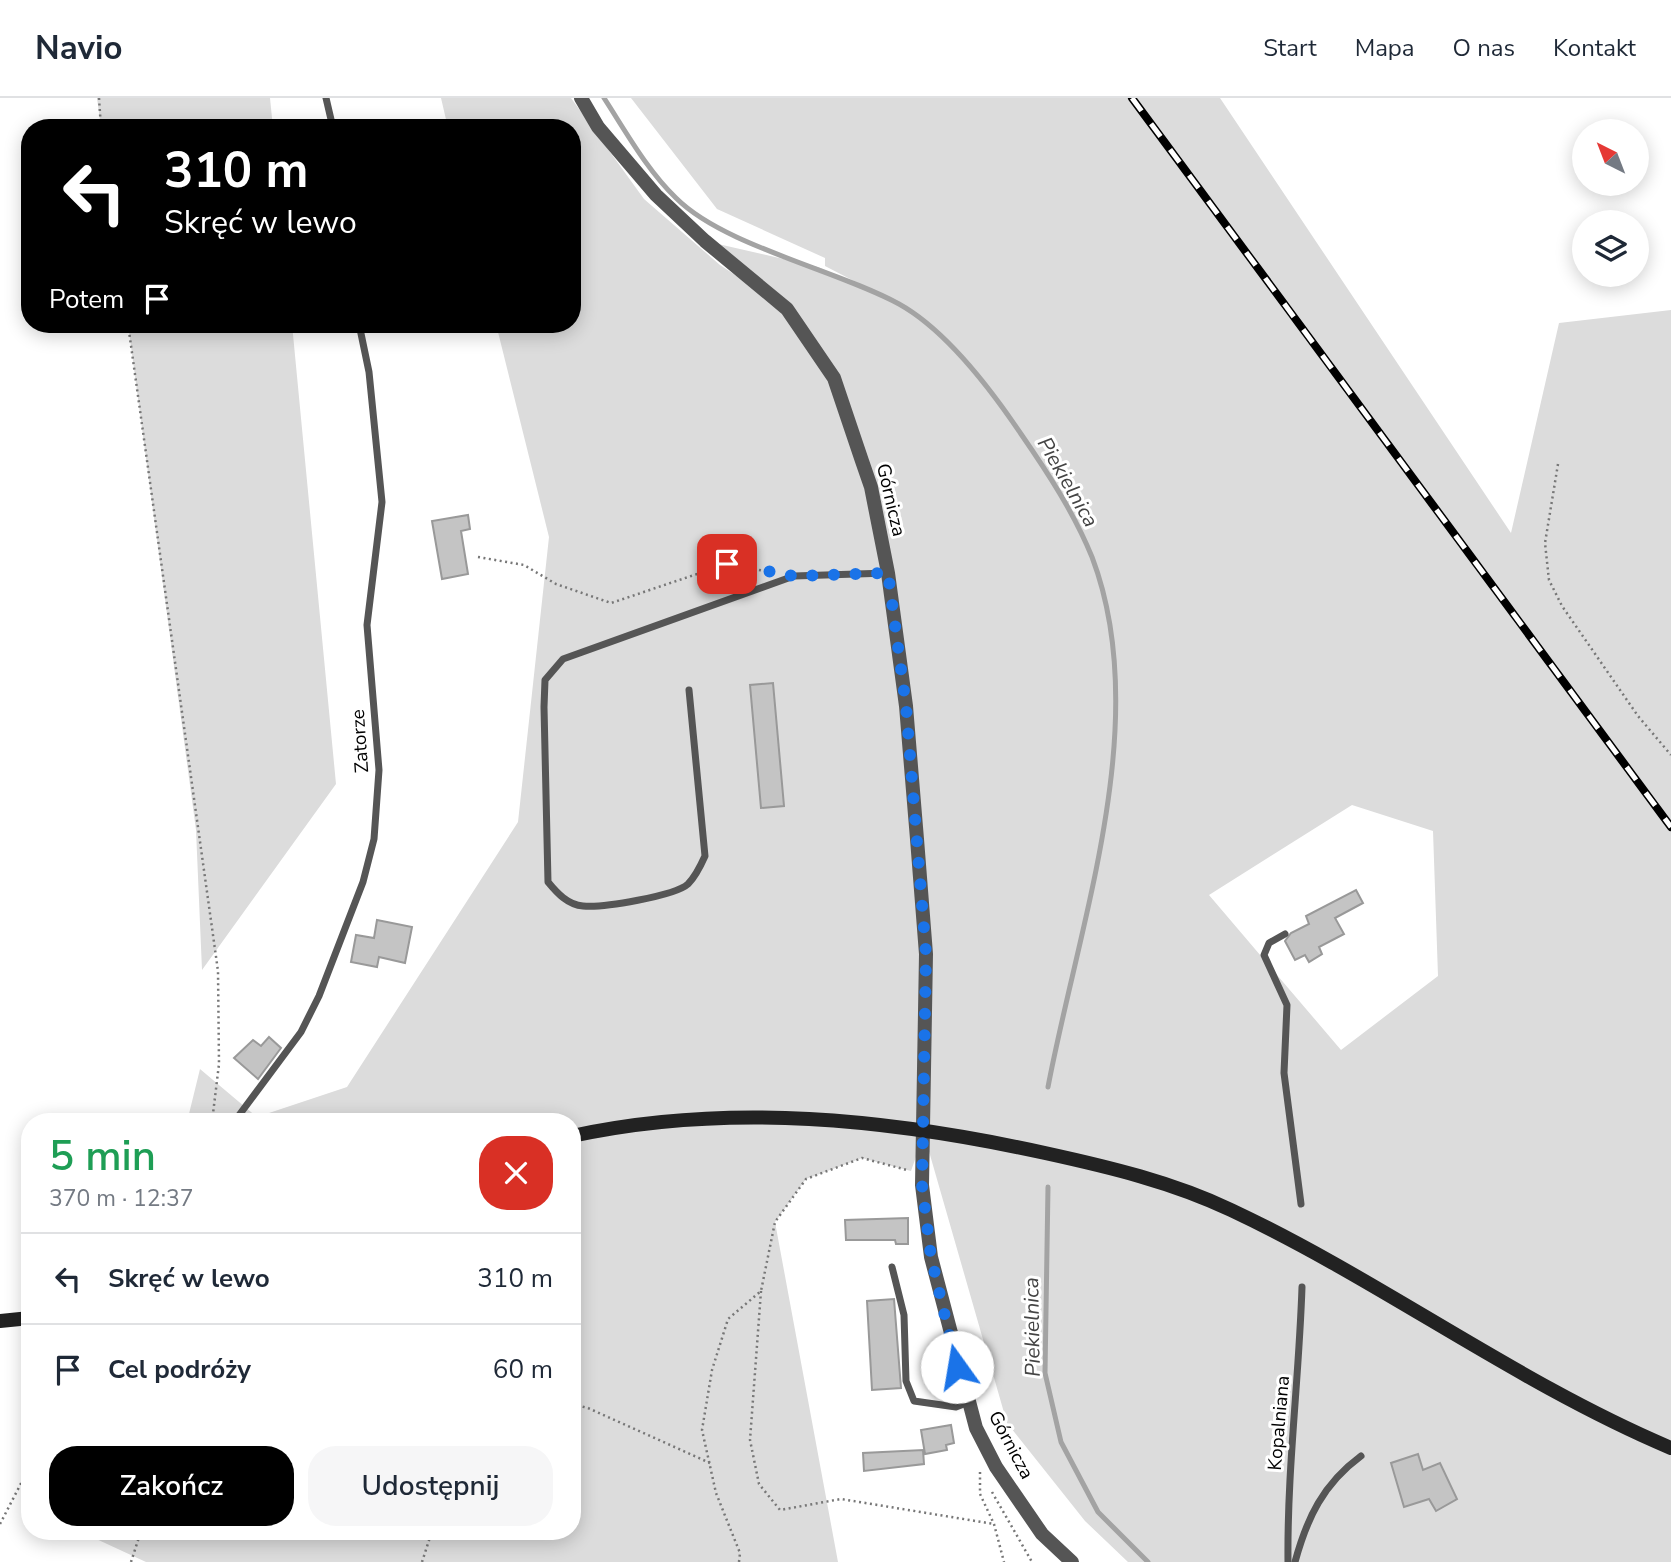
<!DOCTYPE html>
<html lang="pl">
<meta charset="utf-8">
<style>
body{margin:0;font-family:"Nunito Sans",sans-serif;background:#f6f6f7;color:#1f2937;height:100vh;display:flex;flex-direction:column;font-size:26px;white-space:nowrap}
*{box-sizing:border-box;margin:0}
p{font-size:23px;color:#747a83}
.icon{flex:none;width:38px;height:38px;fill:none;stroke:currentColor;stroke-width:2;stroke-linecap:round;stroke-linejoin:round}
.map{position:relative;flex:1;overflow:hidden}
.drawer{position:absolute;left:21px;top:1015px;width:560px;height:427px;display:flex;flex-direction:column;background:#fff;border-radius:28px;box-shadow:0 4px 18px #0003}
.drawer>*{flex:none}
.guide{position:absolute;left:21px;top:21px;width:560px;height:214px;border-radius:28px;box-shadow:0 4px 18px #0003;background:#000;color:#fff;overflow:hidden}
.needle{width:46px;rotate:318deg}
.controls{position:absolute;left:1572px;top:21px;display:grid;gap:14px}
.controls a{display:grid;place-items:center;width:77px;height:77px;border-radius:50%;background:#fff;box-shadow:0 4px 18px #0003;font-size:35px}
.pin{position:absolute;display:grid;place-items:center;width:60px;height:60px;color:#fff;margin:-30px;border-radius:14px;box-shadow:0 4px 10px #0006}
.me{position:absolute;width:77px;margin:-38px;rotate:347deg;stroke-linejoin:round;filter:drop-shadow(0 0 5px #0008)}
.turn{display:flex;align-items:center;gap:24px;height:147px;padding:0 28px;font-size:32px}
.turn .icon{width:91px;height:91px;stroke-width:2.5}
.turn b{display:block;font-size:49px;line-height:60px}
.then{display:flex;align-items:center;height:66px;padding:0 28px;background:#0003;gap:14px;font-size:26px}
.round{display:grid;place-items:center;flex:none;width:74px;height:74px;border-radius:28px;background:#f6f6f7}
.head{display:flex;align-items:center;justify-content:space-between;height:119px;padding:0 28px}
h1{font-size:42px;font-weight:600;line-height:52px;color:#1e9e55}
.primary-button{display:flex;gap:14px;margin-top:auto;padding:14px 28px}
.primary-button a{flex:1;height:80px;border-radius:28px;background:#000;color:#fff;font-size:28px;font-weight:600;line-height:80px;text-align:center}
.primary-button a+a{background:#f6f6f7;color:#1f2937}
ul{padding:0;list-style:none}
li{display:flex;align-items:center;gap:21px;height:91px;padding:0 28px;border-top:2px solid #e0e1e3}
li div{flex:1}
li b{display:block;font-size:26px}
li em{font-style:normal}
header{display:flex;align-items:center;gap:42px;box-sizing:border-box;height:98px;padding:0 35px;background:#fff;border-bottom:2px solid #e0e1e3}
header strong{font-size:33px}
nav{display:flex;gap:38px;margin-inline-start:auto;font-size:24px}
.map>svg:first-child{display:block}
</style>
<header>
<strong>Navio</strong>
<nav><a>Start</a><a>Mapa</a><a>O nas</a><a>Kontakt</a></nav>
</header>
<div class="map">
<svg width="1671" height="1464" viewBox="0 0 1671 1464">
<rect width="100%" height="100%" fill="#fff"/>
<g fill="#dcdcdc" fill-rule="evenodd">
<polygon points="97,0 270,0 273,30 101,30"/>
<path d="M441,0H571L644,101L720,167L779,206L705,143L818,169L881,197L825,168V160L717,111L631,0H1220L1511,435L1559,225L1671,212V1464H1128L1085,1423L1007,1325L924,1036L911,1073L862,1060L806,1081L775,1124L838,1464H146L79,1433H572V1024H187L200,971L257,1019L347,989L518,724L549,439L496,226H572V30H448ZM1352,707L1433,733L1438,878L1341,952L1209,797Z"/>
<polygon points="128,226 292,226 336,686 202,872 196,732"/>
</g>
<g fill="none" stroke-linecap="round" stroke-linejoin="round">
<g stroke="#a3a3a3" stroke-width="5">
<path d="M604,0C626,34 647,72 676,100C724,148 837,172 899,206C946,232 992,293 1021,336C1048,375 1074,415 1092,459C1154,622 1079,825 1048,989"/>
<polyline points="1048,1089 1045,1275 1061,1344 1098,1414 1148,1464"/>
</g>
</g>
<g fill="#c4c4c4" stroke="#999" stroke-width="2">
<polygon points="468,417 470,431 461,433 468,476 442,481 432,423"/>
<polygon points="773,585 784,708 761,710 750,587"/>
<polygon points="1356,792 1363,805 1335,820 1344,836 1319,849 1322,856 1309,864 1305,857 1295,862 1285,843 1291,835 1309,826 1306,818"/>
<polygon points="377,822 412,829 405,865 379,859 377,869 351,864 356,837 374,840"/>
<polygon points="269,939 281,950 258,981 234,960 253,942 261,948"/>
<polygon points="908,1120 908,1146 896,1146 895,1142 846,1142 845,1122"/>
<polygon points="894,1201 901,1290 872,1292 867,1203"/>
<polygon points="951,1327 954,1345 946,1347 947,1352 925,1356 921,1332"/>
<polygon points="923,1352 924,1366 864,1373 863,1355"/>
<polygon points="1418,1356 1423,1372 1440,1365 1457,1401 1436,1413 1429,1401 1404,1409 1391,1365"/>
</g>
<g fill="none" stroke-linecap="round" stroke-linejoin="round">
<g stroke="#777" stroke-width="2.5" stroke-dasharray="2 3.5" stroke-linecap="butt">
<polyline points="99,0 101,30"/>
<polyline points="128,226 218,873 219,966 212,1024"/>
<polyline points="1558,366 1545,445 1549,482 1562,508 1638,618 1671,657"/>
<polyline points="478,459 524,467 556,486 611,505 727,466 770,474"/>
<polyline points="761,1193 750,1342 759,1386 780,1412 841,1401 994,1426"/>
<polyline points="572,1306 588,1310 710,1365"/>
<polyline points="980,1374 980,1396 994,1426 1004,1464"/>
<polyline points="992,1394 1032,1464"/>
<polyline points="0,1426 30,1368"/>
<polyline points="131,1464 141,1433"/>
<polyline points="422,1464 432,1433"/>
<polyline points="739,1464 740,1455 716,1395 702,1332 712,1272 728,1221 761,1193 775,1124 806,1081 862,1060 907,1072"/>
</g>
<g stroke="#555" stroke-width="7">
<polyline points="326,0 333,30"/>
<path d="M689,592L705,758C701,767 696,778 688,786C675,798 602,810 583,808C568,807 557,795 548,784L544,609L545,582L563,561L794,478L888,475"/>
<polyline points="1285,836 1269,845 1264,857 1287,907 1284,975 1301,1106"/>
<polyline points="234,1024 301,934 319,898 363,784 374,741 379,672 367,527 382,404 369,274 359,226"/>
<polyline points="892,1169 904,1217 906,1283 914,1303 956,1309 969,1304"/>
<path d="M1288,1464C1287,1372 1299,1281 1302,1189"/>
<path d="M1295,1464C1307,1420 1323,1386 1361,1358"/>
</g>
<polyline stroke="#555" stroke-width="14" points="581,0 598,29 656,97 705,143 787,211 834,280 862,363 871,389 888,475 906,608 917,741 926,856 922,1087 931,1159 976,1330 996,1369 1042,1436 1072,1464"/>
<g stroke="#222" stroke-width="14">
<path d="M572,1038C729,1004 890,1021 1045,1055C1109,1069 1172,1084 1231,1112C1382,1183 1517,1285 1671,1350"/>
<polyline points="0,1223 30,1220"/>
</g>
<g stroke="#000" stroke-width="8">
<polyline id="rail" points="1132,0 1671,729"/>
</g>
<use href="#rail" stroke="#fff" stroke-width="5" stroke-dasharray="16" stroke-linecap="butt"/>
</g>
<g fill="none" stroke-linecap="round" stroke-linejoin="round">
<polyline stroke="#1a73e8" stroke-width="12" stroke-dasharray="0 21.6" points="727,466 794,478 888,475 906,608 926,856 922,1087 931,1159 957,1269"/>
</g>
<g text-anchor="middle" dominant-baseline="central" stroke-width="6" stroke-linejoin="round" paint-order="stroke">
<g font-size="19" fill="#000" stroke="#fff">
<text transform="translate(891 402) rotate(77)">Górnicza</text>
<text transform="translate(360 643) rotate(-94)">Zatorze</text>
<text transform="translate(1279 1325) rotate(-85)">Kopalniana</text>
<text transform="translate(1011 1347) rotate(62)">Górnicza</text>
</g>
<g font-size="21" font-style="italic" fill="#444" stroke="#fff">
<text transform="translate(1068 384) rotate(60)">Piekielnica</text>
<text transform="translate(1032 1229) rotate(-91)">Piekielnica</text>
</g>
</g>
</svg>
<div class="controls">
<a><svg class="needle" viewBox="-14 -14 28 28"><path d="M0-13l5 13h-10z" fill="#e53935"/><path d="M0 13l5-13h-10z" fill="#747a83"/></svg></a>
<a><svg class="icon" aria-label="layers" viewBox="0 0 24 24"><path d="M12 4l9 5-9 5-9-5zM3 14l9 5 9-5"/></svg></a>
</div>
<div class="pin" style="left:727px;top:466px;background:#d93025"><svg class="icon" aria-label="arrive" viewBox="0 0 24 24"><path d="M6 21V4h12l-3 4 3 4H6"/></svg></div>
<svg class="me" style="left:957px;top:1269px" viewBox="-20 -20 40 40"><circle r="19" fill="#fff"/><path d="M0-13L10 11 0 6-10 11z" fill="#1a73e8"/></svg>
<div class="guide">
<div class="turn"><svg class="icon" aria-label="left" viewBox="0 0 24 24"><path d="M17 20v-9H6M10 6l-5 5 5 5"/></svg><div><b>310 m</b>Skręć w lewo</div></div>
<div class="then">Potem<svg class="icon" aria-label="arrive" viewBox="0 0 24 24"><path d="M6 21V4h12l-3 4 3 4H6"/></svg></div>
</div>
<section class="drawer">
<div class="head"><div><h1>5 min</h1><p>370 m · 12:37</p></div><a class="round" style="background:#d93025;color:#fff"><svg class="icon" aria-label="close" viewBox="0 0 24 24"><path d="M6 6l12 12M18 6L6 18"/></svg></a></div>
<ul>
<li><svg class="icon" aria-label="left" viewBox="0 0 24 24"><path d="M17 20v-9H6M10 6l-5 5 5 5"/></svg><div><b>Skręć w lewo</b></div><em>310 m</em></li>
<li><svg class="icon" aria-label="arrive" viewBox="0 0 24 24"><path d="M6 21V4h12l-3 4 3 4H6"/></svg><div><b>Cel podróży</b></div><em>60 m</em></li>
</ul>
<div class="primary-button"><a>Zakończ</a><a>Udostępnij</a></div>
</section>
</div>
